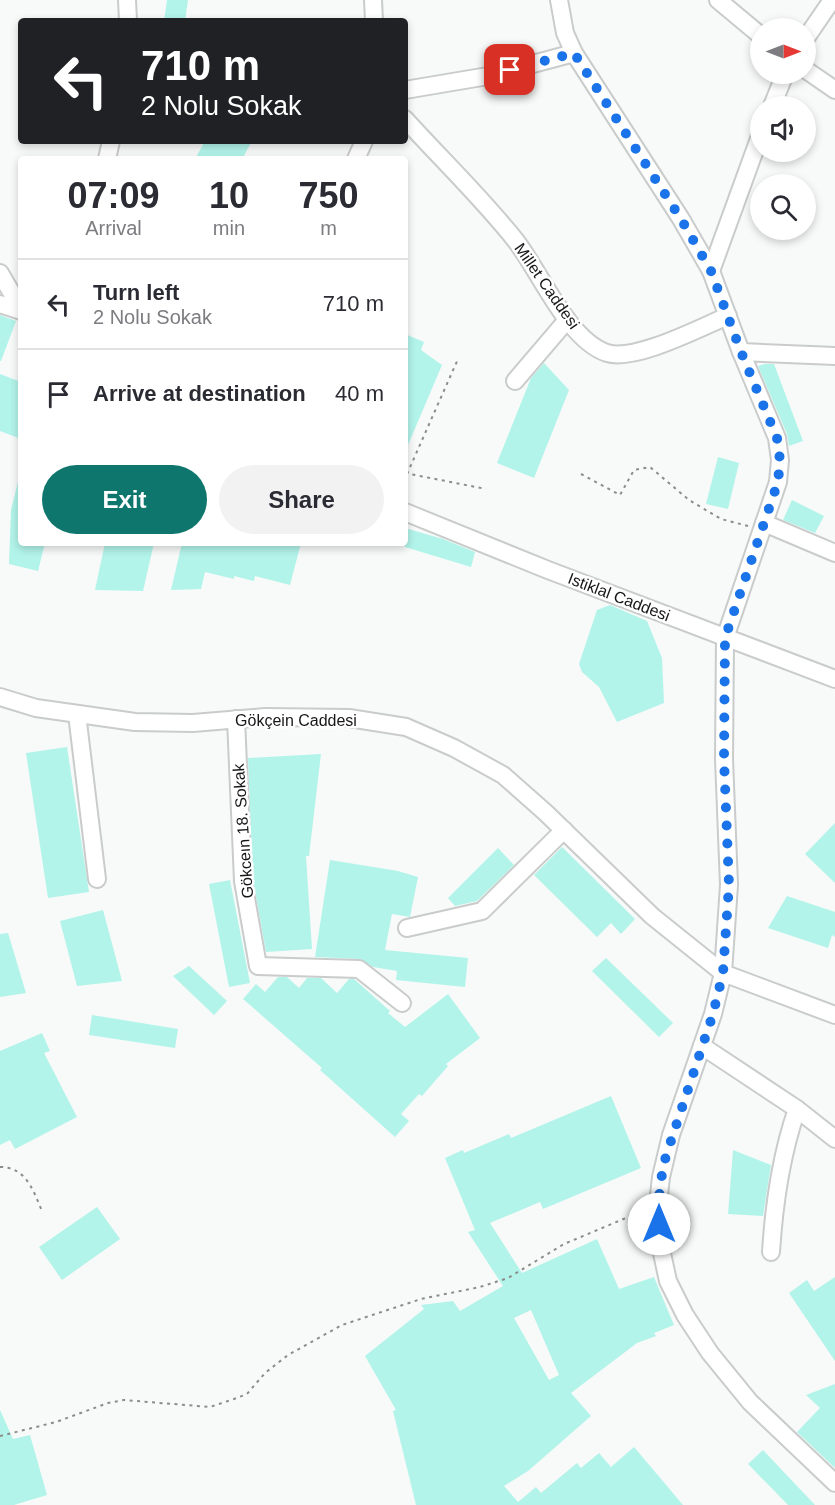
<!DOCTYPE html>
<meta charset="utf-8">
<style>
body{margin:0;font-family:Helvetica,sans-serif;background:#f2f2f3;color:#2b2b33;height:100vh;display:flex;flex-direction:column;font-size:22px;white-space:nowrap}
*{box-sizing:border-box;margin:0}
p{font-size:20px;color:#7c7c81}
.icon{flex:none;width:33px;height:33px;fill:none;stroke:currentColor;stroke-width:2;stroke-linecap:round;stroke-linejoin:round}
.map{position:relative;flex:1;overflow:hidden}
.panel{position:absolute;left:18px;top:156px;width:390px;height:390px;display:flex;flex-direction:column;background:#fff;border-radius:6px;box-shadow:0 3px 9px #0003}
.panel>*{flex:none}
.top-card{position:absolute;left:18px;top:18px;width:390px;height:126px;border-radius:6px;box-shadow:0 3px 9px #0003;background:#202124;color:#fff;overflow:hidden}
.needle{width:39px;rotate:90deg}
.fabs{position:absolute;left:750px;top:18px;display:grid;gap:12px}
.fabs a{display:grid;place-items:center;width:66px;height:66px;border-radius:50%;background:#fff;box-shadow:0 3px 9px #0003;font-size:30px}
.pin{position:absolute;display:grid;place-items:center;width:51px;height:51px;color:#fff;margin:-26px;border-radius:12px;box-shadow:0 3px 9px #0006}
.me{position:absolute;width:66px;margin:-33px;rotate:0deg;stroke-linejoin:round;filter:drop-shadow(0 0 4px #0008)}
.turn{display:flex;align-items:center;gap:21px;height:126px;padding:0 24px;font-size:27px}
.turn .icon{width:78px;height:78px;stroke-width:2.5}
.turn b{display:block;font-size:42px;line-height:51px}
.eta{display:flex;justify-content:space-evenly;align-items:center;height:102px;text-align:center}
.eta b{font-size:36px;font-weight:700;line-height:42px}
.primary-button{display:flex;gap:12px;margin-top:auto;padding:12px 24px}
.primary-button a{flex:1;height:69px;border-radius:36px;background:#0f766e;color:#fff;font-size:24px;font-weight:700;line-height:69px;text-align:center}
.primary-button a+a{background:#f2f2f3;color:#2b2b33}
ul{padding:0;list-style:none}
li{display:flex;align-items:center;gap:18px;height:90px;padding:0 24px;border-top:2px solid #e1e1e2}
li div{flex:1}
li b{display:block;font-size:22px}
li em{font-style:normal}
.map>svg:first-child{display:block}
</style>
<div class="map">
<svg width="835" height="1505" viewBox="0 0 835 1505">
<rect width="100%" height="100%" fill="#f7faf8"/>
<g fill="#b2f4ea" fill-rule="evenodd">
<polygon points="167,0 188,0 185,21 164,21"/>
<polygon points="205,141 252,141 242,159 195,159"/>
<polygon points="0,315 16,321 1,361 0,361"/>
<polygon points="405,334 424,342 421,350 442,365 405,452"/>
<polygon points="544,363 569,390 534,478 497,463 531,378"/>
<polygon points="765,364 774,364 803,441 789,446 787,434 758,366"/>
<polygon points="0,374 21,382 21,439 0,431"/>
<polygon points="718,457 739,463 728,509 706,504"/>
<polygon points="18,482 21,482 21,543 45,543 38,571 9,564 11,510"/>
<polygon points="792,500 824,516 815,533 783,520"/>
<polygon points="405,528 443,539 475,552 471,567 405,547"/>
<polygon points="105,543 154,543 143,591 95,590"/>
<polygon points="182,543 301,543 290,585 255,576 254,581 234,576 234,579 205,572 201,589 171,590"/>
<polygon points="610,605 647,621 662,658 664,703 617,722 599,687 582,672 579,664 597,610"/>
<polygon points="67,747 89,892 48,898 26,753"/>
<polygon points="321,754 309,856 306,856 312,949 266,952 253,880 248,758"/>
<polygon points="835,823 835,883 805,854"/>
<polygon points="562,847 635,919 621,934 611,923 597,937 534,875"/>
<polygon points="498,848 514,865 477,901 455,906 448,898"/>
<polygon points="330,860 398,871 418,877 410,917 392,914 385,950 468,958 465,987 396,980 397,971 373,967 360,959 315,957"/>
<polygon points="230,880 250,983 229,987 209,884"/>
<polygon points="787,896 835,912 835,937 832,935 828,948 768,928"/>
<polygon points="103,910 122,981 77,986 60,921"/>
<polygon points="8,933 26,993 0,997 0,934"/>
<polygon points="606,958 673,1023 659,1037 592,971"/>
<polygon points="189,966 227,1001 214,1015 173,976"/>
<polygon points="278,977 287,977 299,988 307,978 321,978 337,993 349,979 354,979 390,1011 388,1013 405,1027 448,994 480,1038 446,1064 448,1066 422,1096 419,1094 401,1114 409,1121 395,1137 320,1070 322,1068 243,999 256,984 265,992"/>
<polygon points="92,1015 178,1029 175,1048 89,1035"/>
<polygon points="42,1033 50,1051 44,1053 77,1117 15,1149 10,1140 0,1145 0,1051"/>
<path d="M611,1096L641,1168L543,1209L540,1202L490,1223L522,1273L597,1239L619,1289L654,1277L674,1325L654,1333L656,1336L637,1343L571,1393L591,1416L528,1471L504,1486L518,1502L536,1487L541,1493L577,1463L581,1468L599,1453L611,1467L634,1447L683,1505H416L393,1411L396,1410L365,1356L424,1309L421,1305L453,1301L460,1311L503,1286L468,1232L475,1230L445,1158L463,1150L464,1153L509,1134L511,1138ZM531,1310L559,1375L549,1380L514,1318Z"/>
<polygon points="733,1150 771,1165 763,1216 728,1214"/>
<polygon points="97,1207 120,1239 62,1280 39,1247"/>
<polygon points="835,1277 835,1361 789,1293 807,1280 814,1291"/>
<polygon points="835,1384 835,1468 797,1432 820,1408 806,1395"/>
<polygon points="0,1410 13,1439 30,1435 47,1495 14,1505 0,1505"/>
<polygon points="763,1450 815,1505 788,1505 748,1464"/>
</g>
<g fill="none" stroke-linecap="round" stroke-linejoin="round">
<g stroke="#c9cccb" stroke-width="20">
<g id="minor">
<polyline points="127,0 128,21"/>
<polyline points="373,0 374,21"/>
<polyline points="559,0 565,33 574,53 681,219 711,271 741,352 777,438 780,460 778,482 725,638 724,759 729,885 723,973 713,1014 671,1135 661,1177 658,1204 660,1244 668,1281 685,1315 710,1353 750,1402 835,1483"/>
<polyline points="718,0 760,35"/>
<polyline points="806,38 832,0"/>
<polyline points="806,70 835,90"/>
<polyline points="405,90 488,76 574,53"/>
<polyline points="772,106 785,74"/>
<path d="M405,119C442,160 482,198 516,241C540,272 568,340 607,353C635,362 701,327 728,316"/>
<polyline points="107,159 111,141"/>
<polyline points="356,159 364,141"/>
<polyline points="711,271 760,136"/>
<polyline points="0,273 21,309"/>
<polyline points="0,304 21,311"/>
<polyline points="741,352 835,356"/>
<polyline points="515,381 567,320"/>
<polyline points="405,512 548,570 835,679"/>
<polyline points="764,523 835,553"/>
<polyline points="0,697 36,708 135,722 193,723 265,717 349,718 406,727 454,748 503,775 546,813 652,916 723,973 835,1015"/>
<polyline points="77,714 97,879"/>
<polyline points="236,719 243,881 258,966 359,969 402,1003"/>
<polyline points="407,928 482,911 564,830"/>
<polyline points="702,1046 797,1109 835,1139"/>
<path d="M771,1252C774,1204 781,1155 797,1109"/>
</g>
</g>
<g stroke="#8b8d8b" stroke-width="2" stroke-dasharray="3 4.5" stroke-linecap="butt">
<polyline points="405,473 486,489"/>
<polyline points="407,474 458,359"/>
<polyline points="581,474 620,495 634,470 650,467 689,500 721,519 748,526"/>
<path d="M0,1167C26,1167 33,1190 42,1211"/>
<polyline points="0,1436 56,1422 108,1403 124,1400 210,1407 234,1399 247,1394 265,1373 288,1355 342,1325 421,1299 480,1287 508,1278 564,1244 645,1210"/>
</g>
<use href="#minor" stroke="#fff" stroke-width="16"/>
</g>
<g fill="none" stroke-linecap="round" stroke-linejoin="round">
<path stroke="#1a73e8" stroke-width="10" stroke-dasharray="0 18" d="M510,70L574,53L681,219L711,271L741,352L777,438L780,460L778,482L725,638L724,759L729,885L723,973L713,1014L666,1156C660,1179 658,1201 659,1224"/>
</g>
<g text-anchor="middle" dominant-baseline="central" stroke-width="5" stroke-linejoin="round" paint-order="stroke">
<g font-size="16" fill="#161716" stroke="#fff">
<text transform="translate(547 286) rotate(55)">Millet Caddesi</text>
<text transform="translate(619 597) rotate(21)">Istiklal Caddesi</text>
<text x="296" y="720">Gökçein Caddesi</text>
<text transform="translate(243 831) rotate(-94)">Gökceın 18. Sokak</text>
</g>
</g>
</svg>
<div class="fabs">
<a><svg class="needle" viewBox="-14 -14 28 28"><path d="M0-13l5 13h-10z" fill="#e53935"/><path d="M0 13l5-13h-10z" fill="#7c7c81"/></svg></a>
<a><svg class="icon" aria-label="sound" viewBox="0 0 24 24"><path d="M4 9h4l5-4v14l-5-4H4zM17 9q2 3 0 6"/></svg></a>
<a><svg class="icon" aria-label="search" viewBox="0 0 24 24"><circle cx="10" cy="10" r="6"/><path d="M15 15l6 6"/></svg></a>
</div>
<div class="pin" style="left:510px;top:70px;background:#d93025"><svg class="icon" aria-label="arrive" viewBox="0 0 24 24"><path d="M6 21V4h12l-3 4 3 4H6"/></svg></div>
<svg class="me" style="left:659px;top:1224px" viewBox="-20 -20 40 40"><circle r="19" fill="#fff"/><path d="M0-13L10 11 0 6-10 11z" fill="#1a73e8"/></svg>
<div class="top-card">
<div class="turn"><svg class="icon" aria-label="left" viewBox="0 0 24 24"><path d="M17 20v-9H6M10 6l-5 5 5 5"/></svg><div><b>710 m</b>2 Nolu Sokak</div></div>
</div>
<section class="panel">
<div class="eta">
<div><b>07:09</b><p>Arrival</p></div>
<div><b>10</b><p>min</p></div>
<div><b>750</b><p>m</p></div>
</div>
<ul>
<li><svg class="icon" aria-label="left" viewBox="0 0 24 24"><path d="M17 20v-9H6M10 6l-5 5 5 5"/></svg><div><b>Turn left</b><p>2 Nolu Sokak</p></div><em>710 m</em></li>
<li><svg class="icon" aria-label="arrive" viewBox="0 0 24 24"><path d="M6 21V4h12l-3 4 3 4H6"/></svg><div><b>Arrive at destination</b></div><em>40 m</em></li>
</ul>
<div class="primary-button"><a>Exit</a><a>Share</a></div>
</section>
</div>
